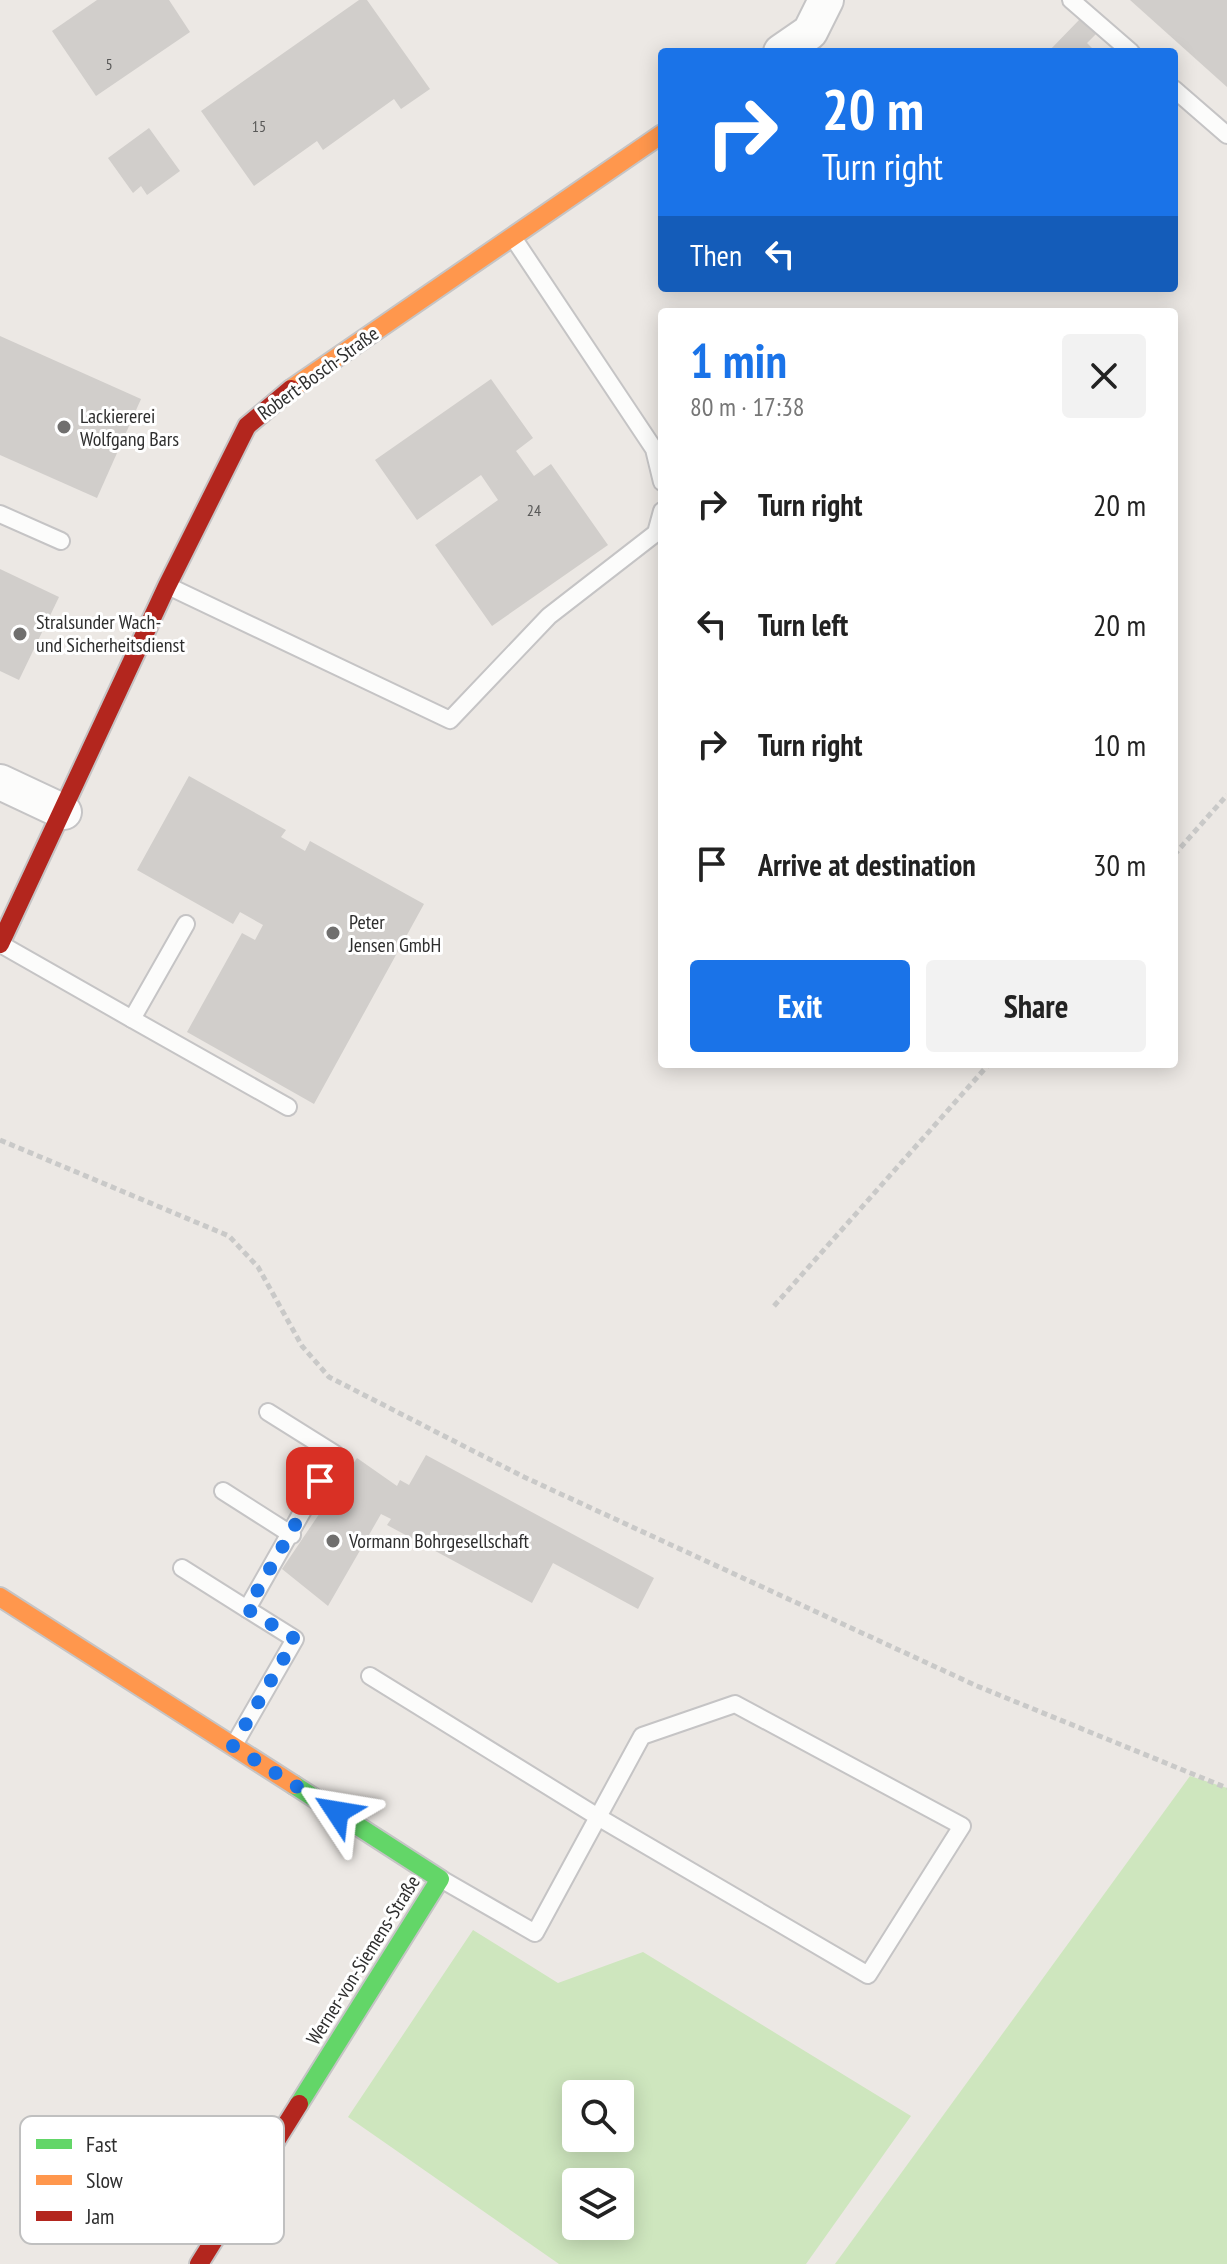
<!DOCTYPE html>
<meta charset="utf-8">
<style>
body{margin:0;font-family:"PT Sans Narrow",sans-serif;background:#f2f2f2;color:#222;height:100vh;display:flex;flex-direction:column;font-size:30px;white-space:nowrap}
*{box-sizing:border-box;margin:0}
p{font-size:26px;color:#767676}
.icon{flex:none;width:44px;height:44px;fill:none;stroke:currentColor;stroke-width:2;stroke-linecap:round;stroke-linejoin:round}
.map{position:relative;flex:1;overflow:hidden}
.side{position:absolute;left:658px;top:308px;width:520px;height:760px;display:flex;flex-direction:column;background:#fff;border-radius:8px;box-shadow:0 4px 20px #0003}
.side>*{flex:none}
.top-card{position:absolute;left:658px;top:48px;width:520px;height:244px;border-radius:8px;box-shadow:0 4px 20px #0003;background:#1a73e8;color:#fff;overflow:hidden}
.buttons{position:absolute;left:562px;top:2080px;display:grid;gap:16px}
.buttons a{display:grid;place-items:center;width:72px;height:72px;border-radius:8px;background:#fff;box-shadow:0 4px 20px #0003;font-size:40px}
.pin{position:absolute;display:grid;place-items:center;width:68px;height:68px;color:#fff;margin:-34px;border-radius:16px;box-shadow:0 4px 12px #0006}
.me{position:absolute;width:88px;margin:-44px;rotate:303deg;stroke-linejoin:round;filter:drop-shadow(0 0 6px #0008)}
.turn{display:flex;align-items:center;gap:28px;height:168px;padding:0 32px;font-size:36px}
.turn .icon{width:104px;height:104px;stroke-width:2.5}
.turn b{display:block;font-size:56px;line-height:68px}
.then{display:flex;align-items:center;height:76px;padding:0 32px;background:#0003;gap:16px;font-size:30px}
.round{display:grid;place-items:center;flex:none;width:84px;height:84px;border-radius:8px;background:#f2f2f2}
.overview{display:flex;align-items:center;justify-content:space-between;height:136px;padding:0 32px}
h1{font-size:48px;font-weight:700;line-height:60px;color:#1a73e8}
.action{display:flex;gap:16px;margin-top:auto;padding:16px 32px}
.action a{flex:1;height:92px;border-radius:8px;background:#1a73e8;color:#fff;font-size:32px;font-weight:700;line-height:92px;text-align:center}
.action a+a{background:#f2f2f2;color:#222}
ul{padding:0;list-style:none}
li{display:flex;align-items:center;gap:24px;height:120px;padding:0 32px}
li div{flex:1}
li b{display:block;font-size:30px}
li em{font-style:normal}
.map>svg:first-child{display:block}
</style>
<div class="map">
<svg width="1227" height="2264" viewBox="0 0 1227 2264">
<rect width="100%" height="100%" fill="#ece8e4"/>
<g fill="#cee6be" fill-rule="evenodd">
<polygon points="1190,1776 1227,1788 1227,2264 835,2264"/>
<path d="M473,1930L558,1983L643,1952L911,2116L806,2264H559L348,2117ZM576,2094H620V2138H576ZM576,2182H620V2226H576Z"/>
</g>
<g fill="#d1cecb">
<polygon points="97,0 169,0 190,32 96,96 52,31"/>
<polygon points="359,0 367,0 430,89 401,109 394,99 323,150 317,141 254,186 201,111"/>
<polygon points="1130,0 1227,0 1227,87"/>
<polygon points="1080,19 1096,34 1087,43 1096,52 1048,52"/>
<polygon points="149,128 180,171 147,195 141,186 133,193 108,158"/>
<polygon points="0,336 141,399 97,498 0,455"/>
<polygon points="491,379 533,438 516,451 534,476 551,464 608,545 492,626 435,545 498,500 481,475 417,520 375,460"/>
<polygon points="0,569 59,597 19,680 0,671"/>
<polygon points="189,776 286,830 281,837 305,851 310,841 424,904 314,1104 187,1032 242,933 255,940 263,925 240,912 233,924 137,870"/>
<polygon points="426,1455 654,1578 638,1609 553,1563 532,1603 387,1525 391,1519 381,1514 328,1606 282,1569 357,1458 397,1486 400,1480 409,1485"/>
</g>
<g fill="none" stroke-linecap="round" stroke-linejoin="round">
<g stroke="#c5c4c5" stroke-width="20">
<g id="lane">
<polyline points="1071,0 1131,52"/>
<polyline points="1174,89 1227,135"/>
<polyline points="514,239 654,449 662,482"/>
<polyline points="0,514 61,541"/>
<polyline points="168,586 450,720 549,616 656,533 662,511"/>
<polyline points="2,945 132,1019 186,924"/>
<polyline points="132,1019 288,1107"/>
<polyline points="223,1491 292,1535"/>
<polyline points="182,1568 247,1609"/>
<polyline points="370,1676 598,1817 535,1933 441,1879"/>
<polygon points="735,1704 962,1826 868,1975 598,1817 642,1736"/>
<polyline points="234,1745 295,1639 247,1609 335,1454 268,1412"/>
</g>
</g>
<g stroke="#c5c4c5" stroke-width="38">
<g id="street">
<polyline points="781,52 810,32 826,0"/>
<polyline points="0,782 64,812"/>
</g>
</g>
<g stroke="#c5c4c5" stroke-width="22">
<polyline id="fast" points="294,1785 440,1879 299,2104"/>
</g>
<g stroke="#c5c4c5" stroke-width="22">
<g id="slow">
<polyline points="291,389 662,134"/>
<polyline points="0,1597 294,1785"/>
</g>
</g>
<g stroke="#c5c4c5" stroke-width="22">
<g id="jam">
<polyline points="0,944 167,586 247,426 291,389"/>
<polyline points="199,2264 299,2104"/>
</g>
</g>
<g stroke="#c9c9c8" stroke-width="5" stroke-dasharray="6 4" stroke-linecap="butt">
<polyline points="1174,855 1227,795"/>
<polyline points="0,1140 229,1236 258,1267 302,1346 329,1377 524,1477 977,1686 1227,1788"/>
<polyline points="774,1306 989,1064"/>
</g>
<use href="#lane" stroke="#fcfcfb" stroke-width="16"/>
<use href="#street" stroke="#fcfcfb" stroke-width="34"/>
<use href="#fast" stroke="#63d668" stroke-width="18"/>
<use href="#slow" stroke="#ff974d" stroke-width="18"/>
<use href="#jam" stroke="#b3261e" stroke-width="18"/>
</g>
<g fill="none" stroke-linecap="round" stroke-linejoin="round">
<polyline stroke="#1a73e8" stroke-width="14" stroke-dasharray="0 25.2" points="320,1481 247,1609 295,1639 233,1746 337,1812"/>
</g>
<g fill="#706f6e" stroke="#fff" stroke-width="3">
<circle cx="64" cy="427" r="8"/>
<circle cx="20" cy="634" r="8"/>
<circle cx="333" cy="933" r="8"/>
<circle cx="333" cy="1541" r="8"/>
</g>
<g text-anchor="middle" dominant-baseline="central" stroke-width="6" stroke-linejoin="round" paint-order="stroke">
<g font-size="16" fill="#585857">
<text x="109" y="64">5</text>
<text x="259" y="126">15</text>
<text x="534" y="510">24</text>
</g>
<g font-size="20" fill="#2e2e2e" stroke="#fff">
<text transform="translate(318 373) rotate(-36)">Robert-Bosch-Straße</text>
<text transform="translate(363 1960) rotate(-58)">Werner-von-Siemens-Straße</text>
</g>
<g font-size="20" fill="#2e2e2e" stroke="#fff" text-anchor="start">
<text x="80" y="416">Lackiererei<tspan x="80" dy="23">Wolfgang Bars</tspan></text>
<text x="36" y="622">Stralsunder Wach-<tspan x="36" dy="23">und Sicherheitsdienst</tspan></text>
<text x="349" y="922">Peter<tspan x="349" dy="23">Jensen GmbH</tspan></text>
<text x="349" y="1541">Vormann Bohrgesellschaft</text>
</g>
</g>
<rect x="20" y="2116" width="264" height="128" rx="12" fill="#fff" stroke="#c0c0c0" stroke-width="2"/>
<rect x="36" y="2139" width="36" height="10" fill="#63d668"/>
<rect x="36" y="2175" width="36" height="10" fill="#ff974d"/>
<rect x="36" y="2211" width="36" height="10" fill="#b3261e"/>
<g font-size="22" fill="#2e2e2e">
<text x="86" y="2152">Fast</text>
<text x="86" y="2188">Slow</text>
<text x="86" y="2224">Jam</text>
</g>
</svg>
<div class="buttons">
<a><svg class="icon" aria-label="search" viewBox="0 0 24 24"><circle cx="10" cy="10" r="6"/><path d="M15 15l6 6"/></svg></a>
<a><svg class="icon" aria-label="layers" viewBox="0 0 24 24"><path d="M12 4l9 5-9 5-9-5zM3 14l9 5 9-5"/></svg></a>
</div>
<div class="pin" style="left:320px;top:1481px;background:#d93025"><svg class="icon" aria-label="arrive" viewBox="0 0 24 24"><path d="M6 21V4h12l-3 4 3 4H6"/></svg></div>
<svg class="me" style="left:337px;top:1812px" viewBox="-20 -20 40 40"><path d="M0-17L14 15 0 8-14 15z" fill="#1a73e8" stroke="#fff" stroke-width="4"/></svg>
<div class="top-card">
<div class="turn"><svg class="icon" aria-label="right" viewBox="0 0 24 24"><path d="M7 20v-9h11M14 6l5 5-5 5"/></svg><div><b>20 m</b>Turn right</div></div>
<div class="then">Then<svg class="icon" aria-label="left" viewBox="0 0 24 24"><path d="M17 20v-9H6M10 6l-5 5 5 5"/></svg></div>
</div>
<section class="side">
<div class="overview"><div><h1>1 min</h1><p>80 m · 17:38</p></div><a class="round"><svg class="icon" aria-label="close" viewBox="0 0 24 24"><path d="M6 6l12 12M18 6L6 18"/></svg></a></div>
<ul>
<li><svg class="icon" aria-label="right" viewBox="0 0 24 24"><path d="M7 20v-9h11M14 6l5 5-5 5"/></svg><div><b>Turn right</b></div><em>20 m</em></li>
<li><svg class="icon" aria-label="left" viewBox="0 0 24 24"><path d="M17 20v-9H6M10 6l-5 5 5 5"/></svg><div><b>Turn left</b></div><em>20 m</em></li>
<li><svg class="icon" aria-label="right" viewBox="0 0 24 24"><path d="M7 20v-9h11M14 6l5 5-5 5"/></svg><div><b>Turn right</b></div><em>10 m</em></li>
<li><svg class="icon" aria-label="arrive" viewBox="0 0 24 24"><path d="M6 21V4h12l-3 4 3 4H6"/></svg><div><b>Arrive at destination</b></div><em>30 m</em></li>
</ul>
<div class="action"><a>Exit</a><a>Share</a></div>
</section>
</div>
